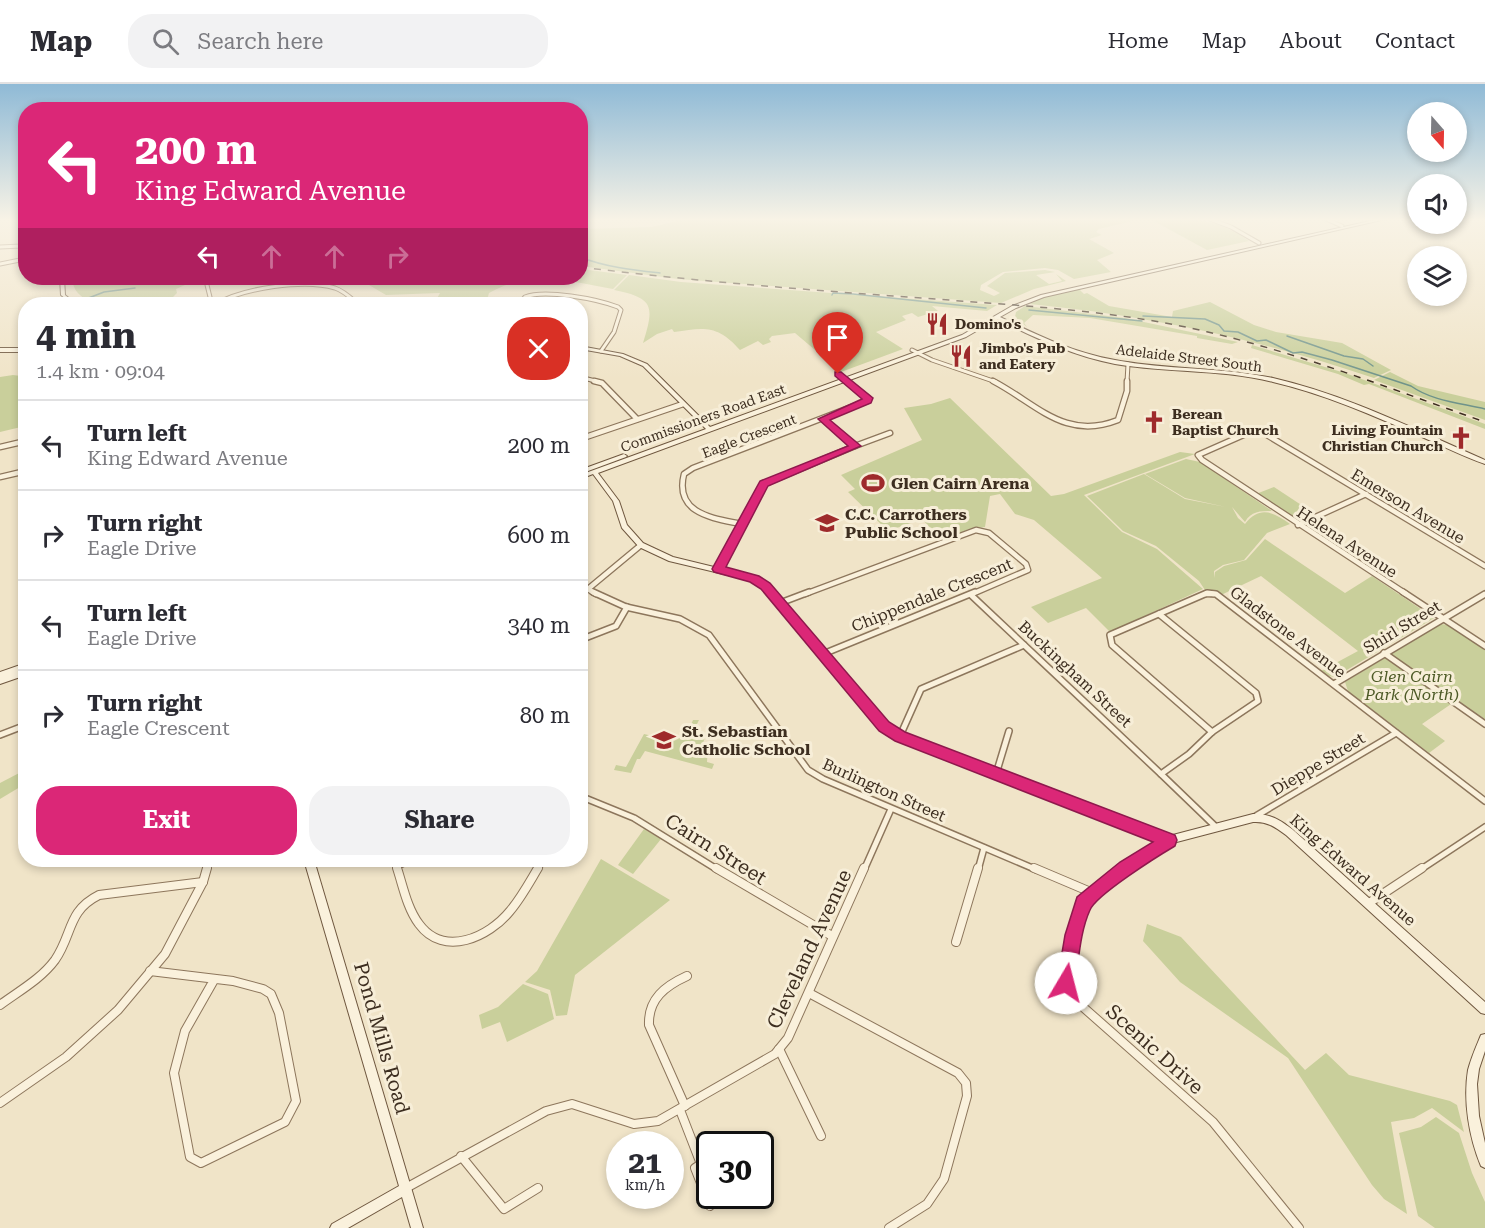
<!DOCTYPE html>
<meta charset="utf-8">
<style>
body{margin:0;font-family:"Roboto Serif",serif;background:#f2f2f3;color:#2b2b33;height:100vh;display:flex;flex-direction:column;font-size:22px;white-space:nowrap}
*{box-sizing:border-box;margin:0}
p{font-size:20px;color:#7c7c81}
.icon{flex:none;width:33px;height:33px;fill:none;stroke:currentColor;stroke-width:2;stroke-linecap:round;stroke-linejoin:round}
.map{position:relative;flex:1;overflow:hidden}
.details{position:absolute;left:18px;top:213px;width:570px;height:570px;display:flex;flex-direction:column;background:#fff;border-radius:24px;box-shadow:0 3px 9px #0003}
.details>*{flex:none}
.guide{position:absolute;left:18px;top:18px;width:570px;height:183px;border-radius:24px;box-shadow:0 3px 9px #0003;background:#db2777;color:#fff;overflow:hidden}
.needle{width:39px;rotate:160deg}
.tools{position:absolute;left:1407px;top:18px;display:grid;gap:12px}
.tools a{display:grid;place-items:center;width:60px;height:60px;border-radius:50%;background:#fff;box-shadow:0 3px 9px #0003;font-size:30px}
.speed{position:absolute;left:606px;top:1047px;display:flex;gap:12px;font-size:30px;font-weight:700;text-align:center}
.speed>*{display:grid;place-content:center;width:78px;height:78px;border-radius:50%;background:#fff;box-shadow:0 3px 9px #0003;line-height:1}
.speed small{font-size:15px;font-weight:400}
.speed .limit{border:3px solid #111;border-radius:9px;background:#fff;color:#111}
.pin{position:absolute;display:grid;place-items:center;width:51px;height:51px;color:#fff;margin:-62px -26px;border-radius:50% 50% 50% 0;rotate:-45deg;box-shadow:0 0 6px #0007}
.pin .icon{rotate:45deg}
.me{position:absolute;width:66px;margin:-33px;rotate:8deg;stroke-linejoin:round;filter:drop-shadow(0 0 4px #0008)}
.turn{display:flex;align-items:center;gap:21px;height:126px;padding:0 18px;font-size:27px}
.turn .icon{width:78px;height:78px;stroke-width:2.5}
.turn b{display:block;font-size:42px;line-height:51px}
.lanes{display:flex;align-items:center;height:57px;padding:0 18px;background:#0003;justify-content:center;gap:30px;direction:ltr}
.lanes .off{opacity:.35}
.round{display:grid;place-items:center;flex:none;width:63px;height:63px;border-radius:24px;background:#f2f2f3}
.head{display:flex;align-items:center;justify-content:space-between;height:102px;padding:0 18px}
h1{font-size:36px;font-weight:700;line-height:45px}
.primary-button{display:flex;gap:12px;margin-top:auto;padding:12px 18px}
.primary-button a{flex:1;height:69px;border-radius:24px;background:#db2777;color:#fff;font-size:24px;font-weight:700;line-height:69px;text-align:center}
.primary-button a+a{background:#f2f2f3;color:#2b2b33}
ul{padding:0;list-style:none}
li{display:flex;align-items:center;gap:18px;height:90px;padding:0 18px;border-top:2px solid #e1e1e2}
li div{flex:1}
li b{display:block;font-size:22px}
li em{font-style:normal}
header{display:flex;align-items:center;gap:36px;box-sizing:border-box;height:84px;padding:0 30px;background:#fff;border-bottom:2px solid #e1e1e2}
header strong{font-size:28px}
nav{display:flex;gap:33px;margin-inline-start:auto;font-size:21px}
.search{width:420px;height:54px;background:#f2f2f3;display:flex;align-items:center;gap:15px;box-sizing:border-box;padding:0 21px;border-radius:24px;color:#7c7c81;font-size:22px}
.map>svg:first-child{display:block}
</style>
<header>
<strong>Map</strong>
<div class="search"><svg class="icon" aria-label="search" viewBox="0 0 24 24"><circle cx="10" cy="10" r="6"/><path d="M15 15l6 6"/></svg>Search here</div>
<nav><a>Home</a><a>Map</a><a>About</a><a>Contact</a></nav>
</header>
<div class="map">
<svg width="1485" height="1144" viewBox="0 0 1485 1144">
<rect width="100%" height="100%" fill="#f0e4c8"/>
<g fill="#c9cf9b">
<polygon points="685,135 1141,135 1099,145 1096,148 1102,151 1089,155 1114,169 1097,176 1111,188 1074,195 1058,186 1045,184 1003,188 981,201 980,206 994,212 1000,209 987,202 1005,189 1045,186 1055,188 1036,191 1049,200 1062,197 1056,190 1066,197 1034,205 1001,219 678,195 581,182 581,145 652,143"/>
<path d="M1150,135C1191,135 1214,132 1249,157L1207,166Z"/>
<path d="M581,185L627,191L613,205C567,197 532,185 489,209L487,216L482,220H434L440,209L386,211L357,194H580Z"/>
<path d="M629,191L681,198L997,221L987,227L932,222L938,227L918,233L912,229L902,232L906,236L876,248L903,265L841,288L795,249L772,252L769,255L771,258L763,261L758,257L740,266C718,241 705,243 674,248L672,245L657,250L643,259C654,223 655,214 614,206Z"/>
<path d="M201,194L176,205L177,209L173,213L175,220L153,218L148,220C124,220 76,228 72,195Z"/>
<path d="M1079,205L1084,210L1087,209L1109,222L1172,233L1173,227L1210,218L1254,241L1276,248L1342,259L1391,286L1374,294C1258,255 1151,232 1030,220L1043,213Z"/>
<polygon points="1025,222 1125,234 1238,258 1232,260 1197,254 1197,252 1090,234 1033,231 1024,239 1027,243 1015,233 1016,228"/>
<polygon points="1252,261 1345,289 1485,340 1485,345 1369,300 1364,301 1338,290 1251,264"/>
<polygon points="1390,288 1418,302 1485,318 1485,336 1374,296"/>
<polygon points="13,291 21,292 21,343 0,348 0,293"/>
<polygon points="950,314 1051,412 1064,410 1180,368 1195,370 1084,411 1122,448 1157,465 1203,505 1110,548 1086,524 1048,539 1031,523 1102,494 1034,436 1015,430 1000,410 990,412 985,443 969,445 943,457 922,435 888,447 848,408 855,405 841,391 922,356 904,324 931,320"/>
<path d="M1186,375L1200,378L1272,427C1260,427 1251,427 1245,438L1232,423L1238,434L1245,440C1260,421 1273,428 1290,440L1267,449L1244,476L1223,481L1214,487V494L1215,488L1224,482L1246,476L1265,455L1345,509L1372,492L1434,534L1335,593L1329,592L1321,587L1358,567L1261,492L1221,511L1213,507L1205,506L1199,497L1156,462L1123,447L1087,412L1144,390L1185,415L1226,423L1185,414L1145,390Z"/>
<polygon points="1274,403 1315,430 1301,436 1293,436 1256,410"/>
<polygon points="1441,540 1448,541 1485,565 1485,635 1457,616 1422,640 1445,657 1429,669 1348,607 1345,598"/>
<polygon points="693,636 699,636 693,648 706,650 703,659 708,661 707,678 714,680 712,685 645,667 640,675 637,675 631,689 614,686 616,681 626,683 644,650 674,657 687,650"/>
<polygon points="25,686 25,700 0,715 0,699"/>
<polygon points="644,745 661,755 633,790 618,781"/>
<polygon points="601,775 670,816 575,891 567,931 556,932 550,906 525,898 537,887"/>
<polygon points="1147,840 1181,853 1305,986 1326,969 1349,991 1450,1017 1457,1021 1464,1048 1432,1024 1414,1034 1391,1038 1407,1130 1384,1115 1372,1101 1288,974 1180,898 1143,857"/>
<polygon points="523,900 548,910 554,935 507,958 500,938 482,945 479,931 498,923"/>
<polygon points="1436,1033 1459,1049 1472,1089 1485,1118 1485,1144 1435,1144 1418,1132 1399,1049 1421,1043"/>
</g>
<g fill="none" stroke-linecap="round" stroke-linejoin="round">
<g stroke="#6f938a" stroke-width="1.5">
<path d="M580,173C605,183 633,186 660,189"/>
<polyline points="832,211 833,209 853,210 986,224"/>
<polyline points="86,215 104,208 135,204"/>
<polyline points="1029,226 1142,237"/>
<path d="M1143,232L1205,235L1219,241L1224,247L1238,248L1257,257L1266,256L1293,269L1302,268L1332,276L1411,302C1432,317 1460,319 1485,325"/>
<polyline points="1287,252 1344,272 1363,275 1373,282"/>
</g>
<g stroke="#8d765c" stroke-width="5">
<g id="street-far3">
<polyline points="1210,135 1231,143 1259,159"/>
<polyline points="1326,135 1342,142"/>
<polyline points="0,163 21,162 25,172 20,176 0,180"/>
<polyline points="207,201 211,217 219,218"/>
<path d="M216,220C243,204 304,195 335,204C344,207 351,214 358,220"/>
<polyline points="341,220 353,217"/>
<path d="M519,220L525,213C545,205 597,215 618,223L621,226L614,248L601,267"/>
<polyline points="912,266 932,276 996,298"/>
<polyline points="838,290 848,298"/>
<polyline points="580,293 599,298"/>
<polyline points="1127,298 1128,280"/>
</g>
</g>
<g stroke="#8d765c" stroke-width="7">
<g id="street-far2">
<polyline points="594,297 602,299 637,335"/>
<path d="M993,297C1037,320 1065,357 1118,336L1127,307V297"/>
<polyline points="580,355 683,320"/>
<polyline points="855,362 890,349"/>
<polyline points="0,363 26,357"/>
<polyline points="0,393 26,387"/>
<path d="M741,440C713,434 674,430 684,390L693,384L867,317L868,314L846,297"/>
<polyline points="1298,441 1366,410"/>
<polyline points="719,485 764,400 855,362 823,335"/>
<polyline points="580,500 596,510"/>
<polyline points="588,505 641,461"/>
<polyline points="805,510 976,446 989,449 1026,480 1028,486 972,510"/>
<polyline points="1205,510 1214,510"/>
<polyline points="1406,510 1202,376 1198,371 1257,345 1485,482"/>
</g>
</g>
<g stroke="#8d765c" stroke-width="8">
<g id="street-far1">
<polyline points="593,508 626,523 680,535 709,551 808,686 823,695 1037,786"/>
<polyline points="1403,508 1485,562"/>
<polyline points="971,511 1161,690"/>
<polyline points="780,519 809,508"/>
<polyline points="1159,530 1256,609 1258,617 1212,648 1189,670 1161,690 1216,743"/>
<polyline points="580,556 616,542 627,523"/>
<polyline points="1384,569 1485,640"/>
<polyline points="823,570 975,508"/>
<polyline points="1334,600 1485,510"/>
<polyline points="1212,648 1112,561 1110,551 1207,509 1216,510 1485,717"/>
<polyline points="0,651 26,641"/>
<polyline points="900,652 921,605 1024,561"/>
<polyline points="996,690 1009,647"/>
<polyline points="580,712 634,734 718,786"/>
<polyline points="1256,732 1396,649"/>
<polyline points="394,776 398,786"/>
<polyline points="397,782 410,776"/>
<polyline points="206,786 209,776"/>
<polyline points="537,786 543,776"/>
<polyline points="864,786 891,725"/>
<polyline points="978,786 984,764"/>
<polyline points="1124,786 1169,756"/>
<polyline points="1420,786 1485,743"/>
</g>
</g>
<g stroke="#8d765c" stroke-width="10">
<g id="street">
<path d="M397,784C403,802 407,824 419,840C444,874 489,853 510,827C521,814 529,799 538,784"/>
<polyline points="716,784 832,852"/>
<polyline points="1034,784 1093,809"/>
<polyline points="1126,784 1083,818 1074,851 1066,899 1075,916 1213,1038 1299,1144"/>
<polyline points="1369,819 1422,784"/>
<polyline points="956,858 978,784"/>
<polyline points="150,887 233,897 263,905 271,910 279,929 296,1017 285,1038 201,1079 190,1073 174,989 185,947 214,896"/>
<polyline points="809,909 958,989 966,999 967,1012 944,1095 927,1120 889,1144"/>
<path d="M0,921C19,907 41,895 55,876C73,850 67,827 99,811L203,798"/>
<polyline points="779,965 821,1052"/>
<polyline points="0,1019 66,973 118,926 165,870 203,798 207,784"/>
<path d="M685,1022L649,941C648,915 665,902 687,892"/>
<polyline points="680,1026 701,1080 695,1084 710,1122"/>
<polyline points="461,1072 504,1125 538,1104"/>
<polyline points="406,1104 546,1027 572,1020 634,1040 658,1037 775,970 788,954 864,784"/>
</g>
</g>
<g stroke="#6f573f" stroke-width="2">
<g id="secondary">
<path d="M1379,135H1386L1044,213L1016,224L1000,233C1037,251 1074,269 1115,276C1167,286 1221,283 1273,294C1347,311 1416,346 1485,376V380C1464,373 1443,362 1422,353C1374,332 1325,310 1273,298C1222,285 1168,289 1115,280C1073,272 1035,254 997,235L966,253L598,389L619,417L627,441L643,459L673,473L755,493L768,500L887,641L903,650L1169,752L1253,730C1269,729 1280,736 1292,745L1485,918V930L1481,929L1286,751C1275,743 1267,737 1253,738L1169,760L897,654L881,645L764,504L753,497L669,477L639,463L622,444L613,417L593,390L580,395V391L706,345L643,282L620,272L580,265V262L623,270L647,280L710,343L962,251L1012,222L1041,211Z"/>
<polygon points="60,194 64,194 65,211 76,220 72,220 61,211"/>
<rect x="0" y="264" width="26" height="4"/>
<polygon points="624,370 627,372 626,373 580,390 580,386"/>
<polygon points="26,579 26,591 0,600 0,588"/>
<polygon points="304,776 314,776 423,1144 411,1144 402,1113 348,1144 330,1144 332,1140 399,1102"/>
<path d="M1485,950V967L1479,985L1477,1000L1479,1032L1485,1059V1084L1481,1082C1469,1053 1463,1017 1468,986C1471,974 1476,963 1481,951Z"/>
</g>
</g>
<use href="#street-far3" stroke="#faf1dc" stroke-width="3"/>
<use href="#street-far2" stroke="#faf1dc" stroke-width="4.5"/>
<use href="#street-far1" stroke="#faf1dc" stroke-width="5"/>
<use href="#street" stroke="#faf1dc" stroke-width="8"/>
<use href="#secondary" fill="#faf1dc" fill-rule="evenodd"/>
<path stroke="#3d2e20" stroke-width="1.5" stroke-dasharray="7 7" stroke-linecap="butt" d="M580,183C694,197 808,206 922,214C997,220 1073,224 1148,236C1264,255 1374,299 1485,338"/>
</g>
<linearGradient id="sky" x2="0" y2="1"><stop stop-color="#8fbad6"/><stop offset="0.46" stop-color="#f8f3e6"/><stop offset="1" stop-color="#f8f3e6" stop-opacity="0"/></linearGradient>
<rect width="1485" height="295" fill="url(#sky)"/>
<path fill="#db2777" stroke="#8e194d" stroke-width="1.5" d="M835,288H841L873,314L871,319L830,336L861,362L768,402L726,483L759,492L770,499L889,638L905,648L1175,751L1177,756L1175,762C1158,772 1096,811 1090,826C1080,848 1079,875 1075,899L1072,905L1066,908L1059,905L1057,899L1065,851L1077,813L1120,778L1153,758L895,657L879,647L761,505L750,498L714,488L712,485L760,397L848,362L818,335L862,315L835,292Z"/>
<defs>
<g id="restaurant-bare" transform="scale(1.8)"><path d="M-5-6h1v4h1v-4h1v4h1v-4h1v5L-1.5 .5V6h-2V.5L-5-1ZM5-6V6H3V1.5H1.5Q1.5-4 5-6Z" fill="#9e2a2b" stroke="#f7eed8" stroke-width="2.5" paint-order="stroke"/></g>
<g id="church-bare" transform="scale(1.8)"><path d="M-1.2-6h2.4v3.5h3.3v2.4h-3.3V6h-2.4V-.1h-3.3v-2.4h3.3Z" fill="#9e2a2b" stroke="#f7eed8" stroke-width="2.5" paint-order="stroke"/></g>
<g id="stadium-bare" transform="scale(1.8)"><path d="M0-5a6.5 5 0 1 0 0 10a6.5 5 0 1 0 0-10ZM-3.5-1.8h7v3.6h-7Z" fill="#9e2a2b" stroke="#f7eed8" stroke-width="2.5" paint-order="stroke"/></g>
<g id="school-bare" transform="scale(1.8)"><path d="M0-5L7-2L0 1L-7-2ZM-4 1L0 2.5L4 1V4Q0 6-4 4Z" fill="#9e2a2b" stroke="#f7eed8" stroke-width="2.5" paint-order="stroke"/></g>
</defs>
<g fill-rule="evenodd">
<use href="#restaurant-bare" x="937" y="240"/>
<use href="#restaurant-bare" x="961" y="272"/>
<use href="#church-bare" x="1154" y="338"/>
<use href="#church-bare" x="1461" y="354"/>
<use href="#stadium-bare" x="873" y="399"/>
<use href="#school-bare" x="827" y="439"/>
<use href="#school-bare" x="664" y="656"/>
</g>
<g text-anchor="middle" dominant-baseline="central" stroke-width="6" stroke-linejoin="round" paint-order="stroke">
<g font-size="14" font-weight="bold" fill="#3d2e20" stroke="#f7eed8" text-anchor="start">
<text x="955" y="240">Domino's</text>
<text x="979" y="264">Jimbo's Pub<tspan x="979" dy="16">and Eatery</tspan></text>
<text x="1172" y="330">Berean<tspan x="1172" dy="16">Baptist Church</tspan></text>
<text x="1443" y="346" text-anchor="end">Living Fountain<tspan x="1443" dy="16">Christian Church</tspan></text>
</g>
<g font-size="14" fill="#3d2e20" stroke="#f7eed8">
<text transform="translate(1189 274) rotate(7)">Adelaide Street South</text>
<text transform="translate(703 334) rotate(-20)">Commissioners Road East</text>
<text transform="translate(749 352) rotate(-21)">Eagle Crescent</text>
</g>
<g font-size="16" font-weight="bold" fill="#3d2e20" stroke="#f7eed8" text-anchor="start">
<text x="891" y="399">Glen Cairn Arena</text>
<text x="845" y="430">C.C. Carrothers<tspan x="845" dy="18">Public School</tspan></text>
<text x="682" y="647">St. Sebastian<tspan x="682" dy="18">Catholic School</tspan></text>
</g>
<g font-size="16" fill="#3d2e20" stroke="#f7eed8">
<text transform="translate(1408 422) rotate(31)">Emerson Avenue</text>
<text transform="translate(1347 458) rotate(33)">Helena Avenue</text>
<text transform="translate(932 511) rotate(-22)">Chippendale Crescent</text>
<text transform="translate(1402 543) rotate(-31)">Shirl Street</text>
<text transform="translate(1288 548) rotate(37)">Gladstone Avenue</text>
<text transform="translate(1075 590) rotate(43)">Buckingham Street</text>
<text transform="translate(1318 680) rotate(-31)">Dieppe Street</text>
<text transform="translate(884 706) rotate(24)">Burlington Street</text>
<text transform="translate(1353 786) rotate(41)">King Edward Avenue</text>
</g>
<g font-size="16" font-style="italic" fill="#4d5a26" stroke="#f7eed8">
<text x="1412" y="592">Glen Cairn<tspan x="1412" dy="18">Park (North)</tspan></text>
</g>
<g font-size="20" fill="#3d2e20" stroke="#f7eed8">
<text transform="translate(716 765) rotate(32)">Cairn Street</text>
<text transform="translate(809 865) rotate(-65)">Cleveland Avenue</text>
<text transform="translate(382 954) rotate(74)">Pond Mills Road</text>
<text transform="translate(1155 965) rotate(42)">Scenic Drive</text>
</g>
</g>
</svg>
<div class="tools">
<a><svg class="needle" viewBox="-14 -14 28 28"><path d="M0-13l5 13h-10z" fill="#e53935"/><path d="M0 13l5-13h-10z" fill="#7c7c81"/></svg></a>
<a><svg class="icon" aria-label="sound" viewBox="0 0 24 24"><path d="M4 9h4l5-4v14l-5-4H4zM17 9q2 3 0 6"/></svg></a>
<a><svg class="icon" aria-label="layers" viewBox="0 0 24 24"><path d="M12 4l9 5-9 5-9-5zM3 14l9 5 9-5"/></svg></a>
</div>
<div class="speed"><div>21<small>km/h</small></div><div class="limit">30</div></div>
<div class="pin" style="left:838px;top:290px;background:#d93025"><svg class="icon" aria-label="arrive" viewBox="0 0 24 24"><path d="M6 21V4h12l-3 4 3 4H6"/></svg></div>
<svg class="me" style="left:1066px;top:899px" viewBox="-20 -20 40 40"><circle r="19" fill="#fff"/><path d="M0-13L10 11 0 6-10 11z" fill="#db2777"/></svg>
<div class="guide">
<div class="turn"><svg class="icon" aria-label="left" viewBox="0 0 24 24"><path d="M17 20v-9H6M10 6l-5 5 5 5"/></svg><div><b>200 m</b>King Edward Avenue</div></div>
<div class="lanes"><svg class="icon" aria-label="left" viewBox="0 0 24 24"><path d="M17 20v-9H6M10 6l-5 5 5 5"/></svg><svg class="icon off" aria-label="ahead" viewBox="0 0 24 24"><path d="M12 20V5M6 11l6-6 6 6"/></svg><svg class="icon off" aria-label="ahead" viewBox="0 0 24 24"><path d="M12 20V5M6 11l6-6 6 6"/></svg><svg class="icon off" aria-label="right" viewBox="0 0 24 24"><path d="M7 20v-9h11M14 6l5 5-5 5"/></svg></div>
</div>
<section class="details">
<div class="head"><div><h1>4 min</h1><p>1.4 km · 09:04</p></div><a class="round" style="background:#d93025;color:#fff"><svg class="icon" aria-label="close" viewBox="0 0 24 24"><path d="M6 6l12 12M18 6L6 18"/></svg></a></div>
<ul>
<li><svg class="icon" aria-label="left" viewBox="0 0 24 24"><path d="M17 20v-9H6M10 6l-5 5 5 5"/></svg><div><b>Turn left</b><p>King Edward Avenue</p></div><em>200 m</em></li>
<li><svg class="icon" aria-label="right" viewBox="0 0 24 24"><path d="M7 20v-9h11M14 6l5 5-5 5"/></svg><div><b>Turn right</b><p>Eagle Drive</p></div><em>600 m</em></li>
<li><svg class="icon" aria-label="left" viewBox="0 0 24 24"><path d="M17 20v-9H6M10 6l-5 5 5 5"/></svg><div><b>Turn left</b><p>Eagle Drive</p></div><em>340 m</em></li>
<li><svg class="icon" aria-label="right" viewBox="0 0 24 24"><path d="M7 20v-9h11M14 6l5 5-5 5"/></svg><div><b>Turn right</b><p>Eagle Crescent</p></div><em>80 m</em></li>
</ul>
<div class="primary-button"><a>Exit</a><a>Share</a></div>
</section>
</div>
